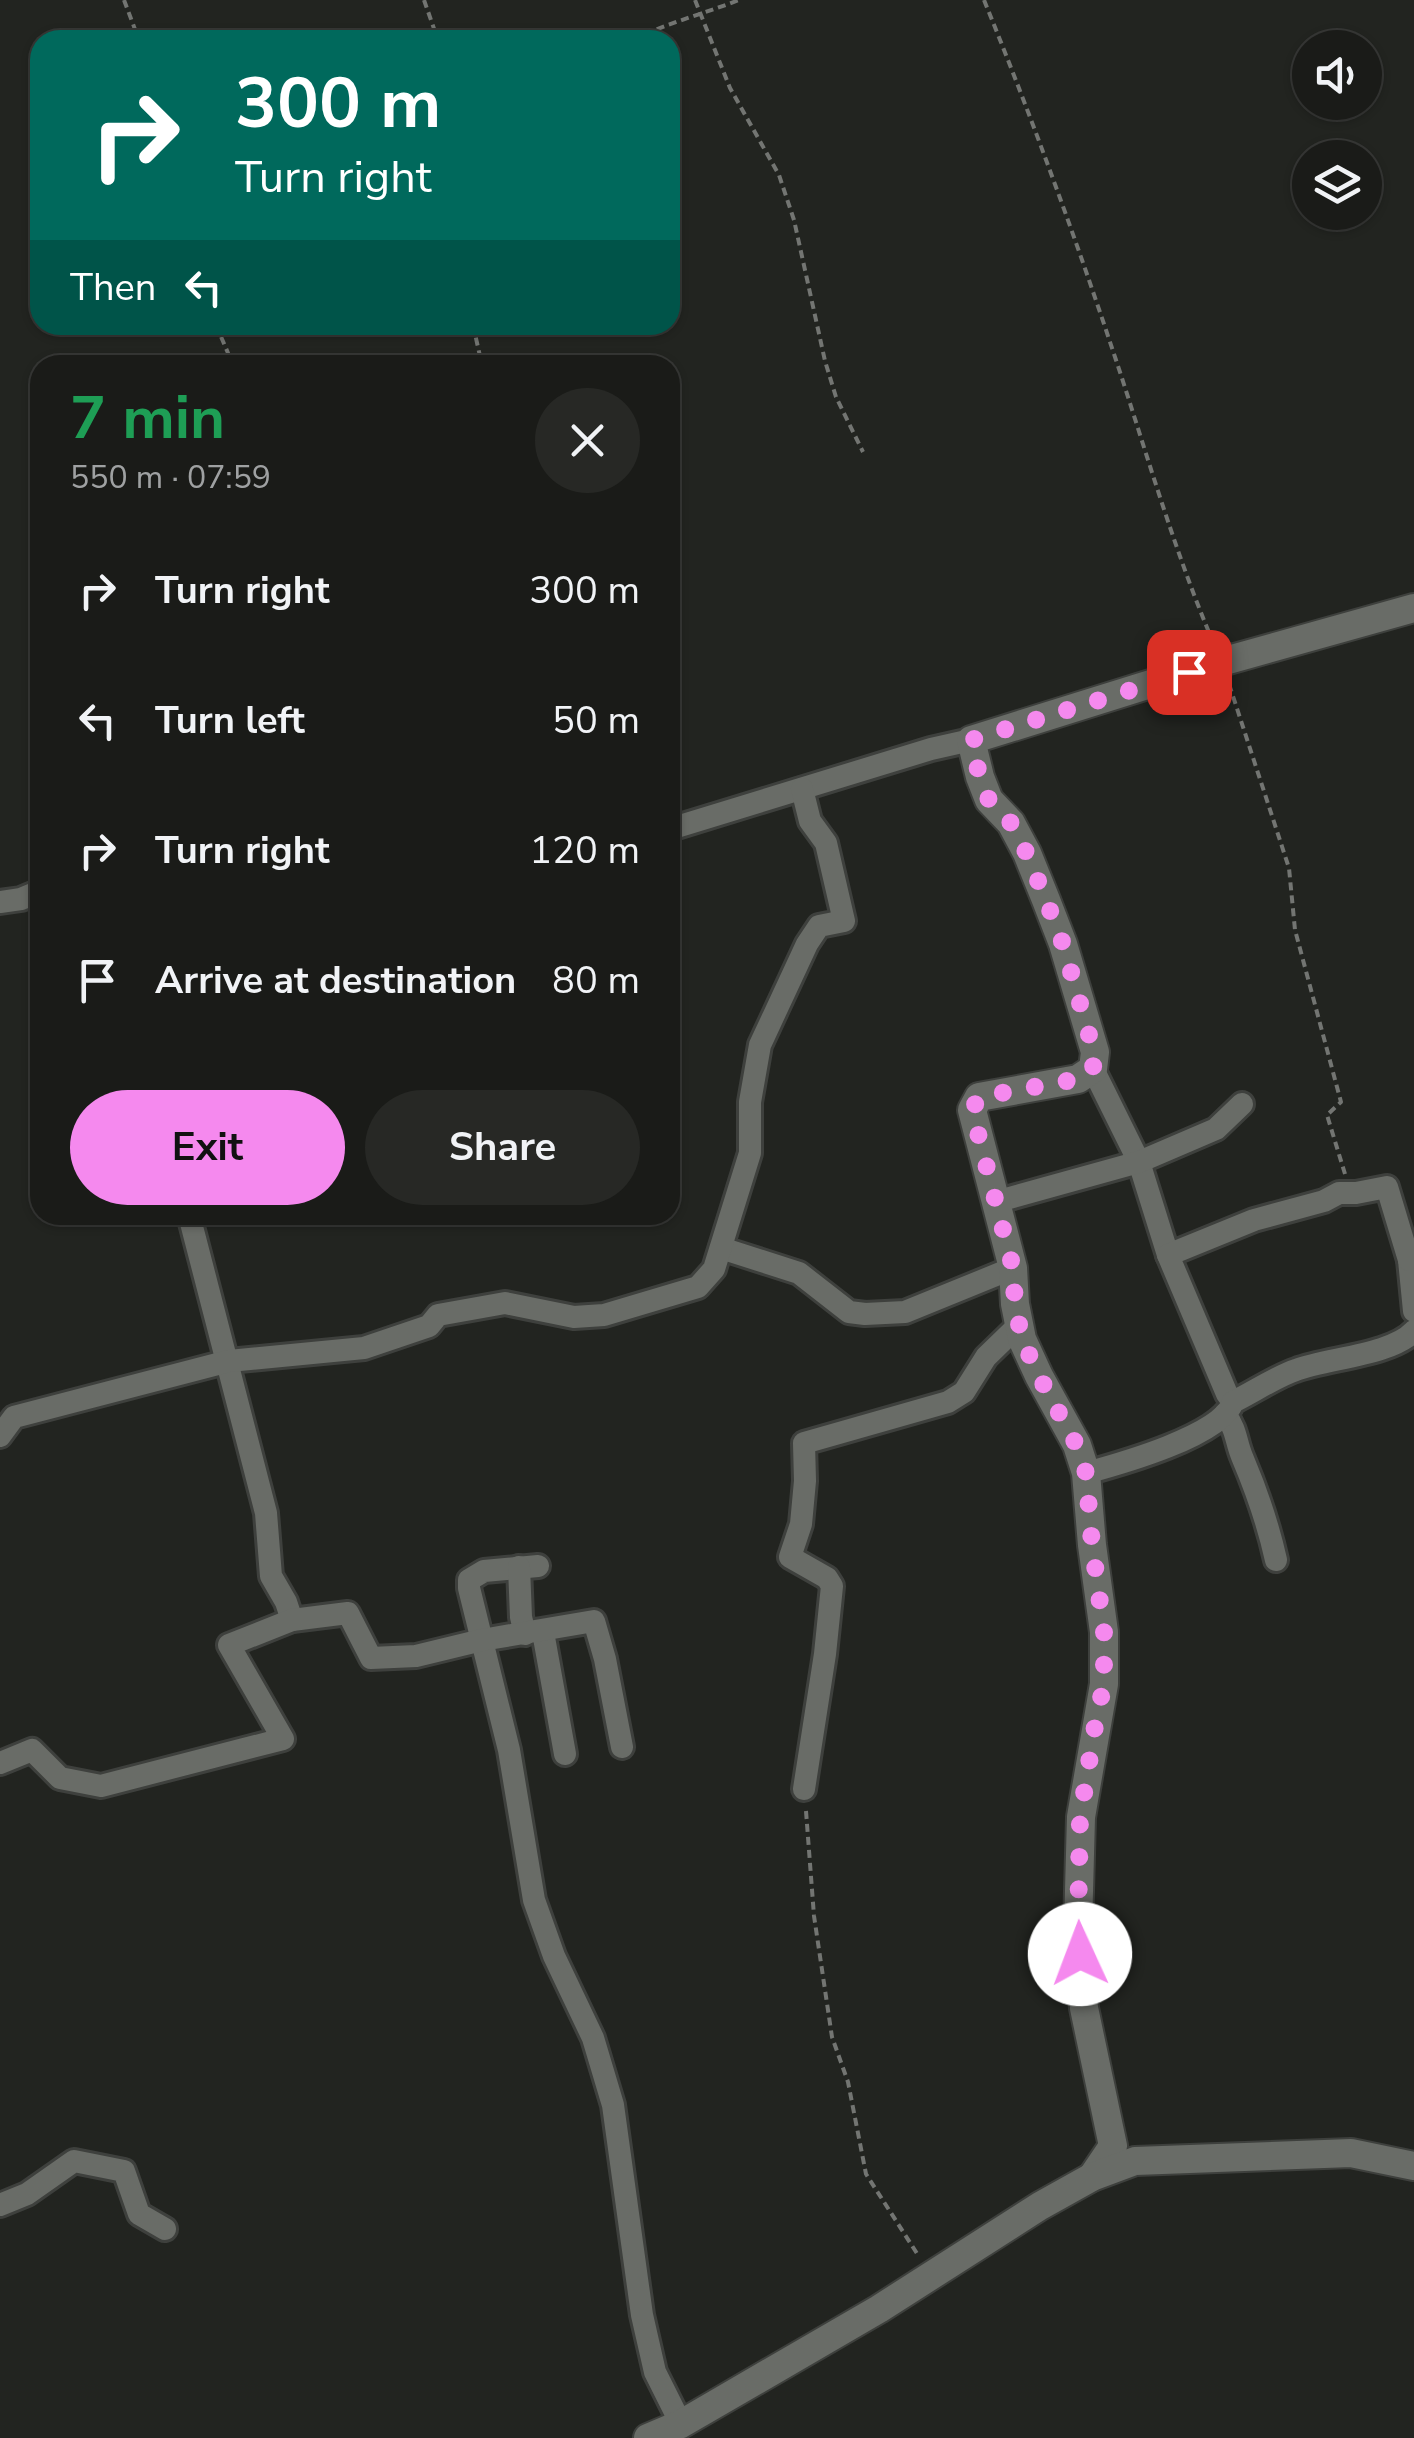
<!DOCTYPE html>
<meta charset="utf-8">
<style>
body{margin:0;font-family:"Nunito Sans",sans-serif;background:#272825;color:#f1f3f6;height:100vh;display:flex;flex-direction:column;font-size:38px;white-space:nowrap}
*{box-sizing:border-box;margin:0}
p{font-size:32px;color:#9fa1a2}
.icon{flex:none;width:55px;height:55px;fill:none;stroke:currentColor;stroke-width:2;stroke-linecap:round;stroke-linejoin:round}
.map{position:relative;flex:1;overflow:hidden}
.drawer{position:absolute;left:30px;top:355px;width:650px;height:870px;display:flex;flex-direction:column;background:#1a1b18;border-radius:30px;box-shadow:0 2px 8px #0004,0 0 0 2px #383937}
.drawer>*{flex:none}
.guide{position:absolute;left:30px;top:30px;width:650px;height:305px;border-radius:30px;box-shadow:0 2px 8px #0004,0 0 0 2px #383937;background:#00695c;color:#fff;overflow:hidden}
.controls{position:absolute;left:1292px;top:30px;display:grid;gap:20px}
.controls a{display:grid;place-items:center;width:90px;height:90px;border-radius:50%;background:#1a1b18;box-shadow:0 2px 8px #0004,0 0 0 2px #383937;font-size:50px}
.pin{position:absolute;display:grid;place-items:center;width:85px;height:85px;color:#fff;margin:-42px;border-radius:20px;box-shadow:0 5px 15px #0006}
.me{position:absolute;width:110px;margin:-55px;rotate:358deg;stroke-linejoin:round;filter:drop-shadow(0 0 8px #0008)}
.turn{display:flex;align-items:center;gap:35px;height:210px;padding:0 40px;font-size:45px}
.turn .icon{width:130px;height:130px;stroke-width:2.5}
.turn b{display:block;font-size:70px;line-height:85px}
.then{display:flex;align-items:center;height:95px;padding:0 40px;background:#0003;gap:20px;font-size:38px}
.round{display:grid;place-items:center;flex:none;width:105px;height:105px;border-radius:52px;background:#272825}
.summary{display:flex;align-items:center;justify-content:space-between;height:170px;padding:0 40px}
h1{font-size:60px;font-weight:700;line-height:75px;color:#1e9e55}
.action{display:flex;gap:20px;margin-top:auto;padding:20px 40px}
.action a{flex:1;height:115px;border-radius:60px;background:#f589ee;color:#111;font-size:40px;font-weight:700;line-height:115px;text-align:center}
.action a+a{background:#272825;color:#f1f3f6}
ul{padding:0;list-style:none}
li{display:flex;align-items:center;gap:30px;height:130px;padding:0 40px}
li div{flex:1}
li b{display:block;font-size:38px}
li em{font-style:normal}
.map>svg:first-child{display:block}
</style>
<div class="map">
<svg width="1414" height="2438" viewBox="0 0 1414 2438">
<rect width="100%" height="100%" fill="#222420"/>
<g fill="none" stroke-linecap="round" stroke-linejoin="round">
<g stroke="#3e403d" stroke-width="28">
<g id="minor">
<polyline points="670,829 931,749 971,740"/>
<polyline points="0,902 21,899 40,891"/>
<polyline points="1093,1069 1139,1162 1168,1255"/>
<polyline points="995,1202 1139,1162 1216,1129 1242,1104"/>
<polyline points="189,1215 266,1513 271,1576 286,1602 292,1620"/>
<polyline points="721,1248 799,1273 849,1312 865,1314 905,1312 1013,1268"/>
<polyline points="1409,1260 1414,1311"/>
<polyline points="1233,1402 1227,1394 1168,1255 1254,1220 1324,1201 1339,1193 1356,1193 1387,1187 1409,1260 1414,1260"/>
<path d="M1225,1414C1238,1432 1235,1441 1243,1459C1257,1492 1268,1524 1276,1560"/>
<polyline points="0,1436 14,1417 229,1361 364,1348 429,1326 438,1315 505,1303 574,1317 604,1315 698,1287 714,1269 750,1153 750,1102 760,1045 807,944 819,926 844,921 826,843 810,821 802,789"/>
<path d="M1086,1473C1119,1464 1221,1436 1233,1402C1252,1393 1277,1376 1296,1370C1328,1358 1392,1355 1414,1331"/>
<polyline points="538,1566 484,1571 469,1580 469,1588 509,1750 534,1900 554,1956 593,2038 613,2105 642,2315 655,2372 681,2424"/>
<polyline points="519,1567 521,1617 525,1634"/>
<polyline points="543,1632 565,1754"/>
<polyline points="0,1763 32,1750 60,1778 101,1786 283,1739 229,1645 292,1620 348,1613 371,1658 416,1656 482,1640 594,1621 605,1659 622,1747"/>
<polyline points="804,1789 825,1654 832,1586 827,1578 790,1557 801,1524 805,1481 804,1443 948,1402 964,1392 986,1357 1019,1325"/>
<polyline points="0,2205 27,2194 74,2161 124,2171 139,2214 165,2229"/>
</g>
</g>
<g stroke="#3e403d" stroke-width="32">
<g id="tertiary">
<polyline points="1092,2177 1113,2146 1084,2008 1078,1928 1081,1817 1104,1684 1104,1632 1092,1545 1086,1473 1077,1445 1039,1376 1022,1339 1015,1304 1013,1268 972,1110 979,1097 1078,1079 1093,1069 1095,1052 1063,944 1046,900 1027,853 1011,823 989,800 980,777 971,740 1221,662 1414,608"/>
<polyline points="648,2438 681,2424 879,2309 1040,2206 1092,2177 1135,2161 1351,2153 1414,2166"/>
</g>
</g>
<g stroke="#737572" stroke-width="4" stroke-dasharray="8 5" stroke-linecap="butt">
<polyline points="124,0 139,40"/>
<polyline points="424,0 438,40"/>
<polyline points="695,0 730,88 779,175 794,220 825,361 836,397 863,452"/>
<path d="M984,0C1032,118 1076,239 1116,360C1147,454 1174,550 1213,642"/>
<path d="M633,40C667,23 703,14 739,0"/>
<polyline points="216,325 228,353 230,365"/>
<polyline points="473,325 482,365"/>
<polyline points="1229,684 1289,868 1295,930 1341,1102 1327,1115 1345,1174"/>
<polyline points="806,1811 814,1916 832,2037 848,2082 866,2174 918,2255"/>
</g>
<use href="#minor" stroke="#696c67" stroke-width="22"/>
<use href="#tertiary" stroke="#696c67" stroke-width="28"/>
</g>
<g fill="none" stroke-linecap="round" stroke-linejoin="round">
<polyline stroke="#f589ee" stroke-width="18" stroke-dasharray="0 32.4" points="1080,1954 1078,1928 1080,1818 1096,1720 1104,1684 1104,1632 1092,1544 1086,1473 1077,1446 1039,1376 1022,1339 1015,1304 1013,1268 972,1110 979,1097 1078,1079 1093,1069 1094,1052 1063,944 1046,900 1027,854 1011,823 989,800 980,778 971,740 1189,672"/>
</g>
</svg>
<div class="controls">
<a><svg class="icon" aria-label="sound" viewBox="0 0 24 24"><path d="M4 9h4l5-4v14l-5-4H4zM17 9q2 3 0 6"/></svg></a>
<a><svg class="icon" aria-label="layers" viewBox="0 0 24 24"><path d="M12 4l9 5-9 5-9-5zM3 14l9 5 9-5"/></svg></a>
</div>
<div class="pin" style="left:1189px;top:672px;background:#d93025"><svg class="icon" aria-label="arrive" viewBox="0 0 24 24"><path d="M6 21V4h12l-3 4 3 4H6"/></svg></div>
<svg class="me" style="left:1080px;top:1954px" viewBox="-20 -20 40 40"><circle r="19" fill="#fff"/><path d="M0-13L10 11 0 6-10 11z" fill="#f589ee"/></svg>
<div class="guide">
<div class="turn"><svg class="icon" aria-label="right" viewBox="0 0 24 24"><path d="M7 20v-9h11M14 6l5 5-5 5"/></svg><div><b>300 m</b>Turn right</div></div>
<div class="then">Then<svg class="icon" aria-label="left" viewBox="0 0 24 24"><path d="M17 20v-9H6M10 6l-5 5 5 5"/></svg></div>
</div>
<section class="drawer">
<div class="summary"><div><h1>7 min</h1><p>550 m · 07:59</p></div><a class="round"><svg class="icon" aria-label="close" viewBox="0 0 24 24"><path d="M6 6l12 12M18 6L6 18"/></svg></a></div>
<ul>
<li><svg class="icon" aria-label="right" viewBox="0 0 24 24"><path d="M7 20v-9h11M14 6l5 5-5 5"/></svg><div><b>Turn right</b></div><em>300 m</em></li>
<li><svg class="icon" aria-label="left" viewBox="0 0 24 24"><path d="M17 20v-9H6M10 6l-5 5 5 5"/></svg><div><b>Turn left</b></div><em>50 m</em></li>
<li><svg class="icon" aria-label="right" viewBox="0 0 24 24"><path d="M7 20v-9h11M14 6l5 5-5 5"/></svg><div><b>Turn right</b></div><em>120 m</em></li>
<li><svg class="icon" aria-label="arrive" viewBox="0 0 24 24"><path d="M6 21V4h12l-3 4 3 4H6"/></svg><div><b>Arrive at destination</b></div><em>80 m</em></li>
</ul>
<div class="action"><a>Exit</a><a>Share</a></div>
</section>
</div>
